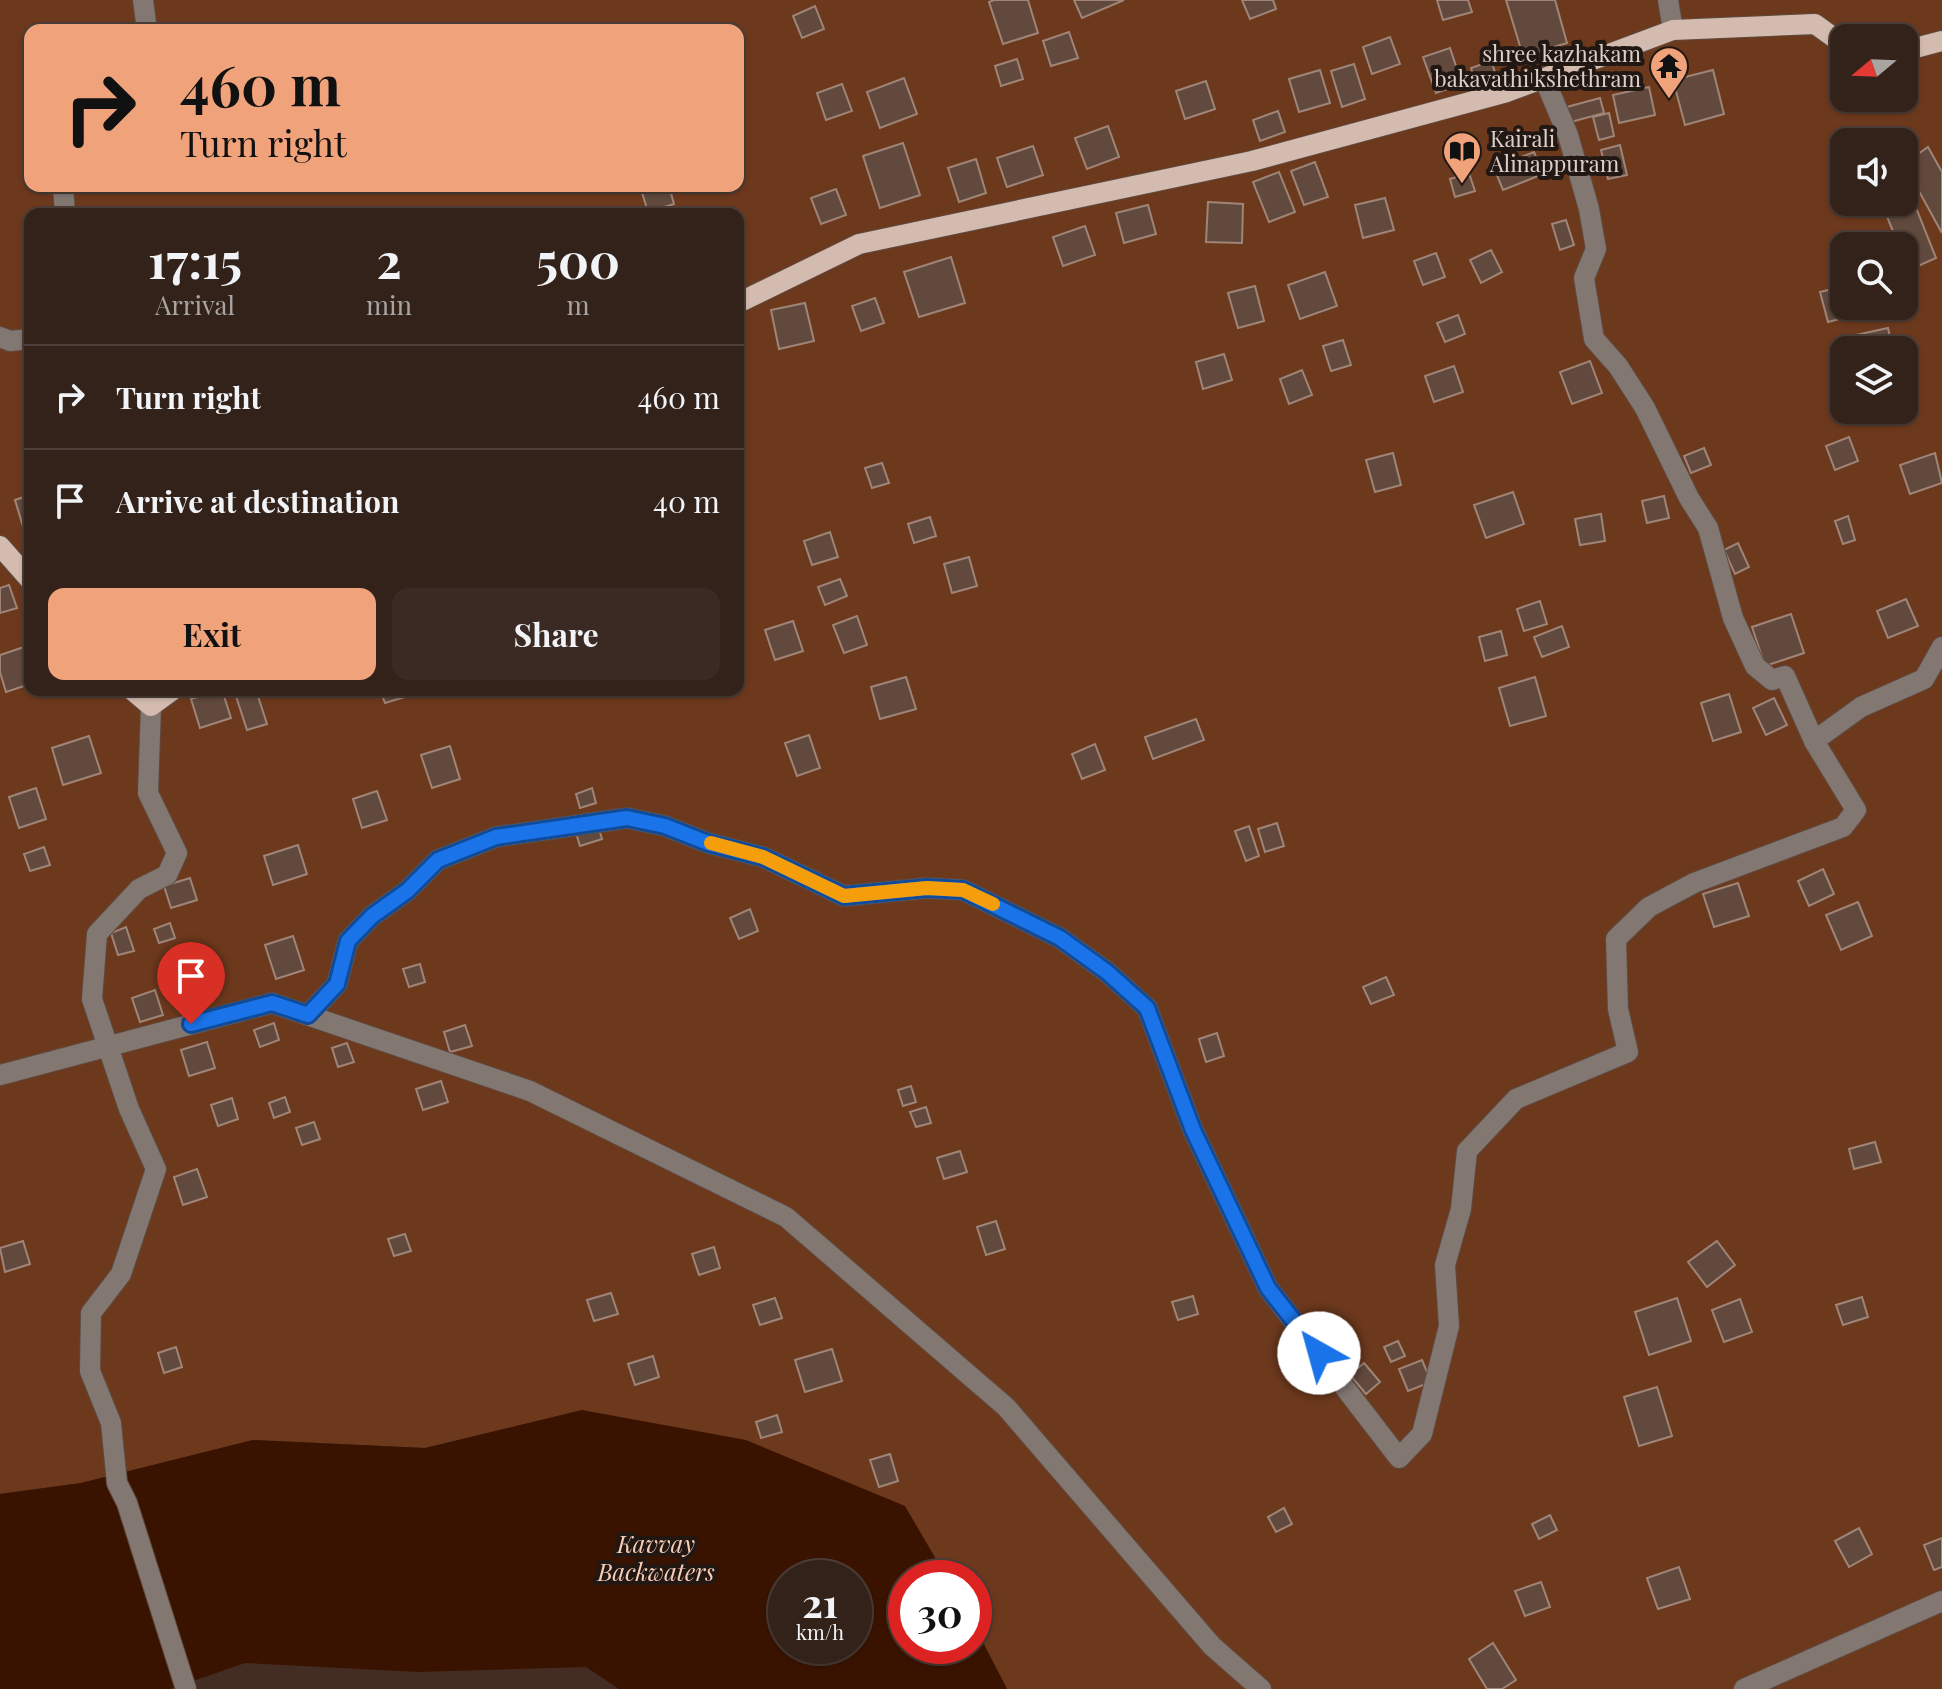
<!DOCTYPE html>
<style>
body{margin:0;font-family:"Playfair Display",serif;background:#3a2a23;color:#f1f3f6;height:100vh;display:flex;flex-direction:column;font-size:30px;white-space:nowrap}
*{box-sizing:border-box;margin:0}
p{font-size:26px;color:#a8a4a2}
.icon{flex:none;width:44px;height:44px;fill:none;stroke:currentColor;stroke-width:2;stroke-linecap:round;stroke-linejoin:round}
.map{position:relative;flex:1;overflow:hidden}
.details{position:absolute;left:24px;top:208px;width:720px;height:488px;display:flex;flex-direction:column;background:#32221a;border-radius:16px;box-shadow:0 2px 6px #0004,0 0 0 2px #4d3f39}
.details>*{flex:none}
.hud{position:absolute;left:24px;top:24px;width:720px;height:168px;border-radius:16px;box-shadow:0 2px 6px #0004,0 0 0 2px #4d3f39;background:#f0a27a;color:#111;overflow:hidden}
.needle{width:52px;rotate:251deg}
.tools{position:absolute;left:1830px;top:24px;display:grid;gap:16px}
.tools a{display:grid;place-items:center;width:88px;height:88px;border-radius:16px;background:#32221a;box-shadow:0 2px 6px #0004,0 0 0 2px #4d3f39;font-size:40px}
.speed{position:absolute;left:768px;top:1560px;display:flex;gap:16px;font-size:40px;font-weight:700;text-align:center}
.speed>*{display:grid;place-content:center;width:104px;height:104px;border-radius:50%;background:#32221a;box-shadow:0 2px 6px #0004,0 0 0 2px #4d3f39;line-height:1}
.speed small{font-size:20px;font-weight:400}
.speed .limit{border:12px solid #d22;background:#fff;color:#111}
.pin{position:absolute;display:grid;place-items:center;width:68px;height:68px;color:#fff;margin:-82px -34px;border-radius:50% 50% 50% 0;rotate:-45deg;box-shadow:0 0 8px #0007}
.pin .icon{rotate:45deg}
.me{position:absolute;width:88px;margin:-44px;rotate:322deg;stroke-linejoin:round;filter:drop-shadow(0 0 6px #0008)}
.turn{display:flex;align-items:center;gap:28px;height:168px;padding:0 24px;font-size:36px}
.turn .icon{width:104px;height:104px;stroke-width:2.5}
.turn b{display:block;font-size:56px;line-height:68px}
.eta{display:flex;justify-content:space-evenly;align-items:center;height:136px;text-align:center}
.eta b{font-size:48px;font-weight:700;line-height:56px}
.cta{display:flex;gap:16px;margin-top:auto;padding:16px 24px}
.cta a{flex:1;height:92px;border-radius:16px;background:#f0a27a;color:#111;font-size:32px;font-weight:700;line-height:92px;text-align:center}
.cta a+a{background:#3a2a23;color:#f1f3f6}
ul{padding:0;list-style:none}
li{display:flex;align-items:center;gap:24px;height:104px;padding:0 24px;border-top:2px solid #4d3f39}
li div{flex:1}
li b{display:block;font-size:30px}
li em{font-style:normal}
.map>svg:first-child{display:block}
</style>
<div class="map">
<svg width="1942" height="1689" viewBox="0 0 1942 1689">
<rect width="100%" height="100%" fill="#432d22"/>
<path fill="#6d391d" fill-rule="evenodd" d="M0,0H1942V1689H1007L974,1625V1578H947L904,1506L582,1410L425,1448L253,1440L81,1483L0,1494ZM30,30H738V186H30ZM1844,38H1904V98H1844ZM1844,142H1904V202H1844ZM30,214H738V690H30ZM1844,246H1904V306H1844ZM1844,350H1904V410H1844Z"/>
<path fill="#3a1300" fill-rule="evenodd" d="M582,1410L746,1440L905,1506L947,1578H906V1646H974V1625L1007,1689H619L586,1667L418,1672L245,1663L170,1689H0V1494L81,1483L253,1440L425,1448ZM786,1578H854V1646H786Z"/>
<g fill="#61493d" stroke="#9f8578" stroke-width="2">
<polygon points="994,0 1028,0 1038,33 1003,44 989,2"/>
<polygon points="1074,0 1124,0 1082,18"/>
<polygon points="1242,0 1273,0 1276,9 1250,19"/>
<polygon points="1437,0 1468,0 1472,12 1443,20"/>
<polygon points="1506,0 1555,0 1567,43 1523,56"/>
<polygon points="815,6 824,29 802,38 793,16"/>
<polygon points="1069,32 1078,58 1051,66 1043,41"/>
<polygon points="1390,37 1400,64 1372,74 1363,47"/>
<polygon points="1450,48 1462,84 1436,93 1423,57"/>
<polygon points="1017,59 1023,79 1001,86 995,66"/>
<polygon points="1491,61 1499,83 1478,90 1471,68"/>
<polygon points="1354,64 1365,99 1342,107 1331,71"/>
<polygon points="1320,70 1330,103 1299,112 1289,79"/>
<polygon points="1713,70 1724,114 1685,125 1673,80"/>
<polygon points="904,78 917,114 880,128 867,92"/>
<polygon points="1206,81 1215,109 1185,119 1176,91"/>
<polygon points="842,84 852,111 826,120 817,93"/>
<polygon points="1649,87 1655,115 1619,123 1613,95"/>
<polygon points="1600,98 1604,113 1567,123 1563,108"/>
<polygon points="1278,111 1285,132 1260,141 1253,120"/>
<polygon points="1609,113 1614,136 1599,140 1593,117"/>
<polygon points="1108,126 1119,157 1087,169 1075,138"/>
<polygon points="903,143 920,195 880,208 863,156"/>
<polygon points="1620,145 1627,175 1608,179 1601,150"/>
<polygon points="1033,146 1043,175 1007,187 997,158"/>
<polygon points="1928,147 1942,172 1942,233 1904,164"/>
<polygon points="1534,152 1543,174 1503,190 1494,168"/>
<polygon points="976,159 986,193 959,202 948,168"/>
<polygon points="1315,162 1328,197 1304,205 1291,171"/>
<polygon points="1279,172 1295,212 1269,222 1253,182"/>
<polygon points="1469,173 1475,191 1455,197 1450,179"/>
<polygon points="640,186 669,186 674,204 648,212"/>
<polygon points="836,189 846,215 821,224 811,198"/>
<polygon points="1909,190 1936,258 1909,270 1904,246 1899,246 1881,202 1904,202 1904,192"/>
<polygon points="1385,198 1394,230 1363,238 1355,205"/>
<polygon points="1208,202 1243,204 1242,243 1206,242"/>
<polygon points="1148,205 1156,234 1124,243 1116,213"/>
<polygon points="1566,220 1574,245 1560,250 1552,224"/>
<polygon points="1085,226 1095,255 1063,266 1053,237"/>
<polygon points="1491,250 1502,272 1481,283 1470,260"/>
<polygon points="1436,253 1445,277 1423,285 1414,261"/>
<polygon points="951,257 965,303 919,317 904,272"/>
<polygon points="1325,272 1337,306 1300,319 1288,285"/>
<polygon points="1255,286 1264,321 1238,328 1228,293"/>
<polygon points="1844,286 1844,306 1857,306 1859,314 1828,322 1820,292"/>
<polygon points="875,298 884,323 861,331 852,306"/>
<polygon points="805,303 814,341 779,349 771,310"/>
<polygon points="1458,315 1465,334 1445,342 1437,323"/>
<polygon points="1888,328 1893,350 1860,350 1856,335"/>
<polygon points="1343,340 1351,365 1331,371 1323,346"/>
<polygon points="1224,354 1232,380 1203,389 1196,362"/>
<polygon points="1590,361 1602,393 1572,404 1560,372"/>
<polygon points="1454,366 1463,392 1434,402 1425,376"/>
<polygon points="1302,370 1312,395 1289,404 1280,379"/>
<polygon points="1849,437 1858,461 1835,470 1826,446"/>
<polygon points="1704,448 1711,465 1691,473 1684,456"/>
<polygon points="1393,453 1401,485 1375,492 1366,460"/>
<polygon points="1935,453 1942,483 1910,494 1900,465"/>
<polygon points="882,463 889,483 872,488 865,468"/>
<polygon points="1513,492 1524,524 1486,538 1474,505"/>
<polygon points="30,495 30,539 27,540 15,500"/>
<polygon points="1664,496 1669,518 1647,523 1642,501"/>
<polygon points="1601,514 1605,541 1580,545 1575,519"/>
<polygon points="1848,516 1855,540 1843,544 1835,521"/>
<polygon points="930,517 936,536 914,543 908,524"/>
<polygon points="830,532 838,557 812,565 804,541"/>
<polygon points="1738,543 1749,567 1735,574 1724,550"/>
<polygon points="969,557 977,586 952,593 944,564"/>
<polygon points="840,579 847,596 825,605 818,587"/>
<polygon points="9,585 17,608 0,613 0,588"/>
<polygon points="1906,599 1918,626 1888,638 1877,611"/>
<polygon points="1540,601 1547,624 1524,631 1517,609"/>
<polygon points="1791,614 1804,653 1765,666 1752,627"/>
<polygon points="857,616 867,645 844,653 833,625"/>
<polygon points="793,621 803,651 775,660 765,630"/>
<polygon points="1562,626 1569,647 1542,657 1534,637"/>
<polygon points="1501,631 1507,655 1485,661 1479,637"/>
<polygon points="30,645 30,684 6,692 0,672 0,655"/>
<polygon points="906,677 916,709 880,719 871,687"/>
<polygon points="1535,677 1546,716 1510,726 1499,688"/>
<polygon points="222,690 231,718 200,728 191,699"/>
<polygon points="234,690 256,690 267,724 247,730"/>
<polygon points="380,690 406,690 408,696 385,703"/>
<polygon points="1729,694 1741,732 1713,741 1701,703"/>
<polygon points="1774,698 1787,725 1766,735 1753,708"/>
<polygon points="1196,719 1204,740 1153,759 1145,737"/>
<polygon points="809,735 820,768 797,776 785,743"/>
<polygon points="89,736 101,773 63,785 52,748"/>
<polygon points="1095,744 1105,770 1082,779 1072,754"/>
<polygon points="450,746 460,779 432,788 421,755"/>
<polygon points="36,788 46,819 19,828 9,797"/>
<polygon points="592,788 596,803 580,808 576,794"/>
<polygon points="377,791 387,820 362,828 353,799"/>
<polygon points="1277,823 1284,846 1265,852 1258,829"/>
<polygon points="598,826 602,839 580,846 576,833"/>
<polygon points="1249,826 1259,856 1246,861 1235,831"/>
<polygon points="298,845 307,874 273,885 264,856"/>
<polygon points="44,847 50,865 30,871 24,854"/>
<polygon points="1823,869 1834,894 1809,906 1798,881"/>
<polygon points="190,878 197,900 171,908 164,886"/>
<polygon points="1738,883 1749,916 1714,927 1703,894"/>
<polygon points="1858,902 1872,936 1841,950 1826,915"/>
<polygon points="750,909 758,931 739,939 730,918"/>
<polygon points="170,923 175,938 159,943 154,929"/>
<polygon points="126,927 134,951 118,955 111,933"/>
<polygon points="293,936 304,970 276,979 265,945"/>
<polygon points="420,964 425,982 409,987 403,969"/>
<polygon points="1386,977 1394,995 1371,1004 1363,987"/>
<polygon points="155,990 163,1015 140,1022 132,998"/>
<polygon points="274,1023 279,1040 260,1047 254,1030"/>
<polygon points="465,1025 472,1046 450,1052 444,1032"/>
<polygon points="1217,1033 1224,1056 1206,1062 1199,1039"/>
<polygon points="207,1042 215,1068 189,1076 181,1050"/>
<polygon points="347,1043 354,1062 338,1067 332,1048"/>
<polygon points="441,1081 448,1102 423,1110 416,1089"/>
<polygon points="911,1086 916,1102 903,1106 898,1090"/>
<polygon points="285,1097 290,1112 274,1118 269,1103"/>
<polygon points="232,1098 238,1119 218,1126 211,1105"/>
<polygon points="926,1107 931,1123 916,1127 910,1112"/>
<polygon points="314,1122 320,1139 302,1145 296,1128"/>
<polygon points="1875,1142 1881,1162 1854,1169 1849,1149"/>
<polygon points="960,1151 967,1172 944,1179 937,1158"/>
<polygon points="197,1169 207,1197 183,1205 174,1177"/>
<polygon points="996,1221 1005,1249 986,1255 977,1227"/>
<polygon points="405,1234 411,1251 394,1256 388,1239"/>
<polygon points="23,1241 30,1264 5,1272 0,1248"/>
<polygon points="1717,1241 1735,1265 1707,1287 1688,1262"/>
<polygon points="714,1247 720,1268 699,1275 692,1254"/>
<polygon points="611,1293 618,1314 594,1321 587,1300"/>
<polygon points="1193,1296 1198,1314 1178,1320 1172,1302"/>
<polygon points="1862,1297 1868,1317 1843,1325 1836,1305"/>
<polygon points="775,1298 782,1318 760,1325 753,1305"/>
<polygon points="1677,1298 1691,1341 1649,1355 1635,1312"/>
<polygon points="1740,1299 1752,1332 1724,1342 1712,1310"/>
<polygon points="1398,1341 1405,1356 1391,1362 1384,1347"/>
<polygon points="176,1347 182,1367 164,1373 158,1353"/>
<polygon points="832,1349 842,1381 805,1392 795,1360"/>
<polygon points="653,1356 659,1377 635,1385 628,1364"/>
<polygon points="1422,1360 1431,1382 1408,1391 1399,1369"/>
<polygon points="1364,1363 1380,1382 1366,1394 1350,1375"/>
<polygon points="1657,1387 1672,1436 1639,1446 1624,1397"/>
<polygon points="777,1415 782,1432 761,1438 756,1422"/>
<polygon points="890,1454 898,1481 879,1487 870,1460"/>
<polygon points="1284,1508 1292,1524 1276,1532 1268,1517"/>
<polygon points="1550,1515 1557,1530 1539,1539 1532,1524"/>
<polygon points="1859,1528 1872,1554 1849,1567 1835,1541"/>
<polygon points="1942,1538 1942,1567 1934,1570 1924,1545"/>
<polygon points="1679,1567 1690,1599 1658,1609 1647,1578"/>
<polygon points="1541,1582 1550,1607 1525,1616 1515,1591"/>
<polygon points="1493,1643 1516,1680 1502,1689 1487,1689 1469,1659"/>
</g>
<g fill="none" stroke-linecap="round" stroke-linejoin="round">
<g stroke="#5f4a40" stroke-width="22">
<g id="minor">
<polyline points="143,0 147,30"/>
<polyline points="1668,0 1673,30"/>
<polyline points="1544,78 1568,135 1589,209 1596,249 1584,278 1594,339 1618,366 1645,408 1689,498 1708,528 1733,618 1755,666 1772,680 1785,676 1814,741"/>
<polyline points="63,186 65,214"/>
<polyline points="0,337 10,341 30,339"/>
<polyline points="151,706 148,793 177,853 167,875 139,889 97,934 92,999 129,1109 156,1169 121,1274 91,1313 90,1371 111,1423 117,1483 127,1503 186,1689"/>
<polyline points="308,1015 337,984 348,941 372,916 407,891 438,860 496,837 627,818 665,826 708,843 763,857 844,896 927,888 963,890 1060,938 1107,972 1147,1008 1193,1130 1268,1288 1399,1458 1422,1434 1449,1326 1445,1265 1461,1209 1467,1151 1516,1099 1628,1052 1618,1009 1616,939 1649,907 1694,883 1843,827 1856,810 1814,741 1861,707 1924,679 1942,647"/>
<polyline points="0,1075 272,1003 530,1091 786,1217 1006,1407 1212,1646 1261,1689"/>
<polyline points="1744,1689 1942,1601"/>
</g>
</g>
<g stroke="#5f4a40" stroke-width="22">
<g id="major">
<polyline points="1904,51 1942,41"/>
<polyline points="738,303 859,244 1252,161 1507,92 1673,30 1815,24 1844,45"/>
<polyline points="0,546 30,580"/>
<polyline points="132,690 151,706 173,690"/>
</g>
</g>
<use href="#minor" stroke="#837772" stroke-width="20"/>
<use href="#major" stroke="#d3bbaf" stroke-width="20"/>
</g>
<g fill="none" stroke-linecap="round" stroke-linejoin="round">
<g stroke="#114b97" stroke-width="20">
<polyline id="route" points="191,1024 272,1003 308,1015 337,984 348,941 372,916 407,891 438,860 496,837 627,818 665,826 708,843 763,857 844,896 927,888 963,890 1060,938 1107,972 1147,1008 1193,1130 1268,1288 1319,1353"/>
</g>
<use href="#route" stroke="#1a73e8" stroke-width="14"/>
<polyline stroke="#f59e0b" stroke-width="14" points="711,843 763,857 844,896 927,888 963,890 993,904"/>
</g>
<defs>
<g id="temple-pin" transform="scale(2)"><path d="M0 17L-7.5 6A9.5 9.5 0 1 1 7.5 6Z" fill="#f0a27a" stroke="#221813"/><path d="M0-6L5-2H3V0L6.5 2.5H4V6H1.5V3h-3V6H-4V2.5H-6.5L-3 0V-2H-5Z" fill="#111"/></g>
<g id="library-pin" transform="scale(2)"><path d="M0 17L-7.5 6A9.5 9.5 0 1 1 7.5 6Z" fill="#f0a27a" stroke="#221813"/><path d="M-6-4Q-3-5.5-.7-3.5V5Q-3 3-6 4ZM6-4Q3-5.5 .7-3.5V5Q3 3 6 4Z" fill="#111"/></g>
</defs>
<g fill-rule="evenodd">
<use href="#temple-pin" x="1669" y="66"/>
<use href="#library-pin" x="1462" y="151"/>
</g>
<g text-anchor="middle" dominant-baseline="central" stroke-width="8" stroke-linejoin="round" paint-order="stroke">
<g font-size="22" fill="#ddcec8" stroke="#221813" text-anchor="end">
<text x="1641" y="53">shree kazhakam<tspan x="1641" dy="25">bakavathi kshethram</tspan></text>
<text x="1490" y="138" text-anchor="start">Kairali<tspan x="1490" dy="25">Alinappuram</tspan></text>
</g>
<g font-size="24" font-style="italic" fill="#f8ccb6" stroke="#221813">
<text x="656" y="1543">Kavvay<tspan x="656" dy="28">Backwaters</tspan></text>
</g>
</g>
</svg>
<div class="tools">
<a><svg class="needle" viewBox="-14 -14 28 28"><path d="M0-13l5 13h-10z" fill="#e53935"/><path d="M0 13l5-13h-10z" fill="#a8a4a2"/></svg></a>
<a><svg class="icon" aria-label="sound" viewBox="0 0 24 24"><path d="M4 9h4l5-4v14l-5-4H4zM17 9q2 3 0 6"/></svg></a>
<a><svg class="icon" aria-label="search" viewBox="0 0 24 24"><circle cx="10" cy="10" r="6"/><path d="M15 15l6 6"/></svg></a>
<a><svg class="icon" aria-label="layers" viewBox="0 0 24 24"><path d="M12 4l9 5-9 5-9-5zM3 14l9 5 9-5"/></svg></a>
</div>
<div class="speed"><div>21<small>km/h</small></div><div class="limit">30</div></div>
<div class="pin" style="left:191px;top:1024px;background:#d93025"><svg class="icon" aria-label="arrive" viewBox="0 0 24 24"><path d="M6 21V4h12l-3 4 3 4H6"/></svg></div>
<svg class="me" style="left:1319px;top:1353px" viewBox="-20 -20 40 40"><circle r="19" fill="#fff"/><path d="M0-13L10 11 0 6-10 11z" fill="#1a73e8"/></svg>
<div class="hud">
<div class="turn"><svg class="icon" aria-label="right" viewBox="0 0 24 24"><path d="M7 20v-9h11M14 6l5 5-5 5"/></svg><div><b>460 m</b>Turn right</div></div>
</div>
<section class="details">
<div class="eta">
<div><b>17:15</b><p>Arrival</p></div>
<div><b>2</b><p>min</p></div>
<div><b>500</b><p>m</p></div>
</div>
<ul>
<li><svg class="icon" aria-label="right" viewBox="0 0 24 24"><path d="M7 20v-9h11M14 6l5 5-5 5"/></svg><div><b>Turn right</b></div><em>460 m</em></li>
<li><svg class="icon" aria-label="arrive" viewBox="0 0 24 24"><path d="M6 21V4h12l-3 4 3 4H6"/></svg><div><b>Arrive at destination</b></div><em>40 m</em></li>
</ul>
<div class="cta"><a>Exit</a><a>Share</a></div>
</section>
</div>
